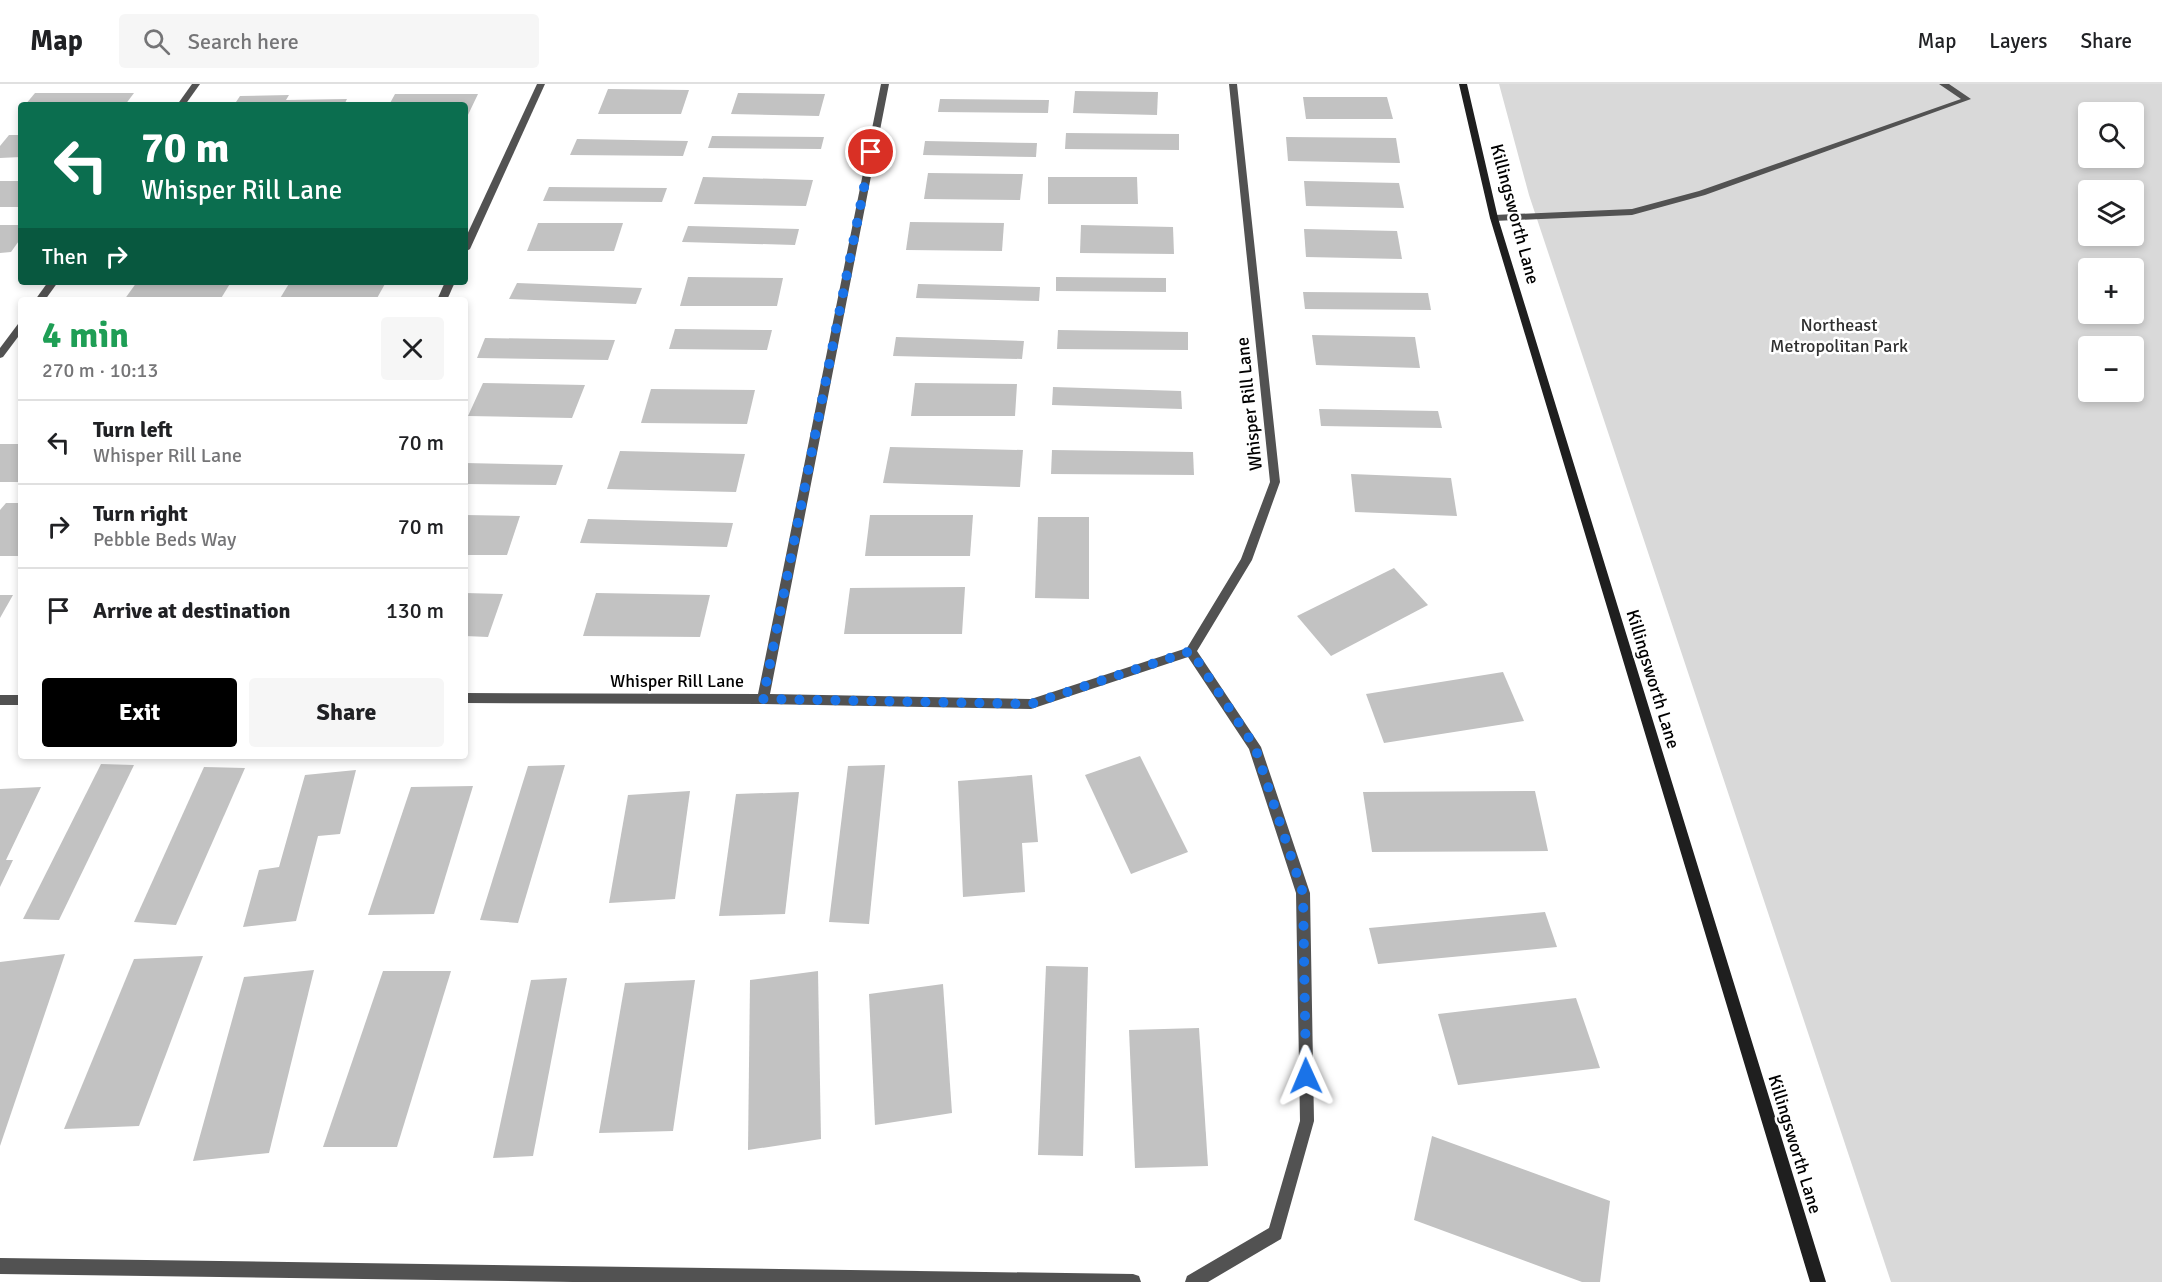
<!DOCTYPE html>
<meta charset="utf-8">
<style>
body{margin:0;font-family:Signika,sans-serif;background:#f6f6f6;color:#202124;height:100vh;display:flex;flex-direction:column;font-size:22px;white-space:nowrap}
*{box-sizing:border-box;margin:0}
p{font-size:20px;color:#757577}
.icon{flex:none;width:33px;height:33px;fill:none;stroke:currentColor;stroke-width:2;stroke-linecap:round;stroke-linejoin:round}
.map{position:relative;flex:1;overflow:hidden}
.sheet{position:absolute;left:18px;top:213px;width:450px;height:462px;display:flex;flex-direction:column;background:#fff;border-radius:6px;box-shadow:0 3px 9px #0003}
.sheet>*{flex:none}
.banner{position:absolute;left:18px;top:18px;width:450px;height:183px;border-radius:6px;box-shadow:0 3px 9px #0003;background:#0b6e4f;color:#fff;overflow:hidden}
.controls{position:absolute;left:2078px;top:18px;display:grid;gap:12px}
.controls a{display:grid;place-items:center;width:66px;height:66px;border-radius:6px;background:#fff;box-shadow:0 3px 9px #0003;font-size:30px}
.pin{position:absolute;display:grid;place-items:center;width:51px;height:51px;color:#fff;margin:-26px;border:3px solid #fff;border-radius:50%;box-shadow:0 2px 6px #0007}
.me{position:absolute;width:66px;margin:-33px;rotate:359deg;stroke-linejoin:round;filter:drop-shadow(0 0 4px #0008)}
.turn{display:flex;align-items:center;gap:21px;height:126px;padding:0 24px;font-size:27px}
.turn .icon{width:78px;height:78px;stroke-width:2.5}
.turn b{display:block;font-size:42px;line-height:51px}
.then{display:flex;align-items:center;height:57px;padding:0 24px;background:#0003;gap:12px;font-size:22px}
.round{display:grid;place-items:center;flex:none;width:63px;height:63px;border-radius:6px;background:#f6f6f6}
.summary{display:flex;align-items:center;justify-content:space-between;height:102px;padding:0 24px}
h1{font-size:36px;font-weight:700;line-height:45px;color:#1e9e55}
.action{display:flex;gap:12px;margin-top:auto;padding:12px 24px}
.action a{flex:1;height:69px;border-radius:6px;background:#000;color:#fff;font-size:24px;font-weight:700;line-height:69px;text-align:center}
.action a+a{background:#f6f6f6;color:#202124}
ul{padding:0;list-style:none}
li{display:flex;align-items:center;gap:18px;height:84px;padding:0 24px;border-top:2px solid #e0e0e0}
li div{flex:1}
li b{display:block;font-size:22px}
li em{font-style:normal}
header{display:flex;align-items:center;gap:36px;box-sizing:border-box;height:84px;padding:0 30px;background:#fff;border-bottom:2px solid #e0e0e0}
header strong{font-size:28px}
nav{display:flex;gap:33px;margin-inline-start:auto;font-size:21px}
.search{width:420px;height:54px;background:#f6f6f6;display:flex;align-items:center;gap:15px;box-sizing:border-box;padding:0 21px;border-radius:6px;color:#757577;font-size:22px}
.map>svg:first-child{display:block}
</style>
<header>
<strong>Map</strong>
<div class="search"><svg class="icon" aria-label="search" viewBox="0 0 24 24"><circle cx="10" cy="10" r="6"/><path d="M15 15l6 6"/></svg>Search here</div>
<nav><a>Map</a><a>Layers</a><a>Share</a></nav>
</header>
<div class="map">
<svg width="2162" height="1198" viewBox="0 0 2162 1198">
<rect width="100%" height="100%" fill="#fff"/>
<path fill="#d9d9d9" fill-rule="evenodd" d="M1499,0H2162V1198H1891L1529,111ZM2088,28H2133V74H2088ZM2088,106H2133V152H2088ZM2088,184H2133V230H2088ZM2088,262H2133V308H2088Z"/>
<g fill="#c2c2c2">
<polygon points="608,5 689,6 681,30 598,30"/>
<polygon points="1075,7 1158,8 1157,31 1073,29"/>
<polygon points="35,9 134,9 125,21 25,21"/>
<polygon points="738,9 825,10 819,32 731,30"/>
<polygon points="395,10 478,10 467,33 465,33 465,21 389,21"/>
<polygon points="289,11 286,16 347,15 344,21 234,21 240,12"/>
<polygon points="1303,13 1387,13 1393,35 1306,35"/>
<polygon points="940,15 1049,16 1048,29 938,28"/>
<polygon points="1066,49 1179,50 1179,66 1065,65"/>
<polygon points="9,51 21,51 21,73 0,74 0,62"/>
<polygon points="712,52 824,53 821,65 708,64"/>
<polygon points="1286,53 1396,54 1400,79 1288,77"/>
<polygon points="577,55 688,57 683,72 570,71"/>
<polygon points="925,57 1037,59 1036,73 923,71"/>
<polygon points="928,89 1023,90 1020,116 924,115"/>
<polygon points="703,93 813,96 806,122 694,120"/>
<polygon points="1048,93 1137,93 1138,120 1048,120"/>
<rect x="0" y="97" width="21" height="26"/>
<polygon points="1304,97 1399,99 1404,124 1306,122"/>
<polygon points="549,103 667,104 662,118 543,117"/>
<polygon points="910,138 1004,139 1002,167 906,166"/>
<polygon points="538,139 623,139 614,167 527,167"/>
<polygon points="0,141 21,141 21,154 11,168 0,169"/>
<polygon points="1081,141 1173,143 1174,170 1080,169"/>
<polygon points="688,142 799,145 795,161 682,158"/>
<polygon points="1304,145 1397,147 1402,175 1306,173"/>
<polygon points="688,193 783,194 777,222 680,222"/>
<polygon points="1056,193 1166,194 1166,208 1056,207"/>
<polygon points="137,198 231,198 220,216 124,216"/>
<polygon points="290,198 386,198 376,216 279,216"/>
<polygon points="517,199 642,204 636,220 509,215"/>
<polygon points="918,200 1040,203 1039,217 916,214"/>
<polygon points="1303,208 1428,209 1431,226 1305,225"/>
<polygon points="675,245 772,246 767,266 669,265"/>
<polygon points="1058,246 1188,248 1188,266 1057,265"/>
<polygon points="1312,251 1415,253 1420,284 1316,281"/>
<polygon points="896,253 1024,257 1022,275 893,272"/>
<polygon points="485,254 615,256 608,276 477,274"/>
<polygon points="483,299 585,301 572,334 468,332"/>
<polygon points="915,299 1017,300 1015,332 911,332"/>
<polygon points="1053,303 1181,307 1182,325 1052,321"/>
<polygon points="651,305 755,306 747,340 641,339"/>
<polygon points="1319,325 1438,327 1442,344 1321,342"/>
<rect x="0" y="360" width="21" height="38"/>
<polygon points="890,363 1023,366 1020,403 883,399"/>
<polygon points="1052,366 1193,368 1194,391 1051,390"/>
<polygon points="620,367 745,370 736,408 607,405"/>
<polygon points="465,379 563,381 556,401 465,400"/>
<polygon points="1351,390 1451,394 1457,432 1355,428"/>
<polygon points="6,419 21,419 21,472 0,472 0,426"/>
<polygon points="465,431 520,432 507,471 465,471"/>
<polygon points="870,431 973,431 970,472 865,472"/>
<polygon points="1038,433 1089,433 1089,515 1035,514"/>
<polygon points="588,435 733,439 727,463 580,459"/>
<polygon points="1394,484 1428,521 1331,572 1297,532"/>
<polygon points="965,503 962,550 844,550 850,504"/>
<polygon points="465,509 503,510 488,553 465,552"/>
<polygon points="596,509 710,511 700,553 583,552"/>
<polygon points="0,511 13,511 0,534"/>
<polygon points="1503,588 1524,637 1384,659 1366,610"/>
<polygon points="1140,672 1188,768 1131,790 1085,691"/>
<polygon points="101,680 134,681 59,836 23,835"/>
<polygon points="565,681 518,839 480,836 528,682"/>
<polygon points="885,681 869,840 829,838 848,682"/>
<polygon points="204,683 245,684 176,841 134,838"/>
<polygon points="356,686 340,750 318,752 296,837 243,843 259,786 279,783 305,691"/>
<polygon points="1032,691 1038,758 1022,759 1025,808 963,813 958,697"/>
<polygon points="473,702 434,830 368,831 411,703"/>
<polygon points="41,703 6,776 13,776 0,803 0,705"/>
<polygon points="690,707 675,815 609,819 628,711"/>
<polygon points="1535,707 1548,767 1372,768 1363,708"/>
<polygon points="799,708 785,830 719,832 736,710"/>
<polygon points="1545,828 1557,863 1378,880 1369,844"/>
<polygon points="65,870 0,1062 0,878"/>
<polygon points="203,872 139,1042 64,1045 134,875"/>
<polygon points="1046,882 1088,883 1083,1072 1038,1071"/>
<polygon points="314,886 269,1069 193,1077 244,893"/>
<polygon points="383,887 451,887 397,1063 323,1063"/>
<polygon points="818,887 821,1055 748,1066 750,896"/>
<polygon points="567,894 533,1072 493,1074 531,896"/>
<polygon points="695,896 673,1047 599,1049 625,899"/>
<polygon points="943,900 952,1029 875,1041 869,910"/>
<polygon points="1576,914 1600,984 1458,1001 1438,930"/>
<polygon points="1199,944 1208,1082 1135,1084 1129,946"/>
<polygon points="1432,1052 1610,1117 1600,1198 1582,1198 1414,1136"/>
</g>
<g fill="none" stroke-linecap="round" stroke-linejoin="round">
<polygon fill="#525252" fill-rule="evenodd" points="1939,0 1949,0 1971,15 1705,111 1632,131 1494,137 1490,134 1494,131 1632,125 1699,107 1961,15"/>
<g fill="#525252" fill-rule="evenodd">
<polygon points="192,0 200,0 185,21 177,21"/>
<polygon points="537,0 545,0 470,165 465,168 465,155"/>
<polygon points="881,0 889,0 770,610 1031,615 1187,564 1241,475 1270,398 1229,0 1237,0 1280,398 1252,476 1197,567 1261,663 1310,809 1314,1037 1281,1155 1208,1198 1185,1198 1187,1192 1269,1144 1300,1037 1296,809 1249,665 1188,573 1031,625 763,620 465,619 465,609 758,610"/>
<polygon points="48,198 58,198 45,216 35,216"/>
<polygon points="445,198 455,198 447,216 437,216"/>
<polygon points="21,239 21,249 3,273 0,274 0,264 18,240"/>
<rect x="0" y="611" width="21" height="10"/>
<polygon points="0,1174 1133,1190 1139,1192 1141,1198 573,1198 0,1190"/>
</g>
<polygon fill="#1f1f1f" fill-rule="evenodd" points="1459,0 1467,0 1498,134 1826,1198 1810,1198 1490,134"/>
</g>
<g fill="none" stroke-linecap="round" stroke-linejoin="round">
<polyline stroke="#1a73e8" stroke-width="10" stroke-dasharray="0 18" points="871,68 763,615 1031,620 1191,567 1255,663 1303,809 1306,992"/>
</g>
<g text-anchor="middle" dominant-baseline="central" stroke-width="5" stroke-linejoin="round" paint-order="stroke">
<g font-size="18" fill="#000" stroke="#fff">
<text transform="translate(1515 130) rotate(75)">Killingsworth Lane</text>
<text transform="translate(1249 320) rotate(-96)">Whisper Rill Lane</text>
<text transform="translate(1653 595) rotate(73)">Killingsworth Lane</text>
<text x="677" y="597">Whisper Rill Lane</text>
<text transform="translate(1795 1060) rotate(73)">Killingsworth Lane</text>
</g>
<g font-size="18" fill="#303030" stroke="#fff">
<text x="1839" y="241">Northeast<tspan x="1839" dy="21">Metropolitan Park</tspan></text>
</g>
</g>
</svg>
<div class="controls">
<a><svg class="icon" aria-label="search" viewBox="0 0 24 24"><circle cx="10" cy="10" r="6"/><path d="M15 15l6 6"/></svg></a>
<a><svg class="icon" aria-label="layers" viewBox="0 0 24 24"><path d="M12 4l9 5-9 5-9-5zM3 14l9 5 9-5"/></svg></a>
<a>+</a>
<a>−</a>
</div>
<div class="pin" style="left:871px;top:68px;background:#d93025"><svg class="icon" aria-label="arrive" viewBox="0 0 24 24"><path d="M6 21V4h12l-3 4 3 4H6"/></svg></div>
<svg class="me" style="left:1306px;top:992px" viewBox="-20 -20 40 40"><path d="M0-17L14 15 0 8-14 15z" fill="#1a73e8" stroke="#fff" stroke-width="4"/></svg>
<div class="banner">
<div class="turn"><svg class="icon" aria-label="left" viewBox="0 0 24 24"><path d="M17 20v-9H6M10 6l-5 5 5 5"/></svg><div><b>70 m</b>Whisper Rill Lane</div></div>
<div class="then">Then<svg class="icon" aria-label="right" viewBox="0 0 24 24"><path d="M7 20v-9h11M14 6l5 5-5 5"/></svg></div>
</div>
<section class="sheet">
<div class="summary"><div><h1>4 min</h1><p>270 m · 10:13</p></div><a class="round"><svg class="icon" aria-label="close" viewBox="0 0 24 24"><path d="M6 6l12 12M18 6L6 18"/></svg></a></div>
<ul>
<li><svg class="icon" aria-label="left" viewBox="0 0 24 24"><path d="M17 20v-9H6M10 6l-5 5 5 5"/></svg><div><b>Turn left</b><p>Whisper Rill Lane</p></div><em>70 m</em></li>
<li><svg class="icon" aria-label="right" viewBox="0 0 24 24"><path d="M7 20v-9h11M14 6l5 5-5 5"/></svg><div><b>Turn right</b><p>Pebble Beds Way</p></div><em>70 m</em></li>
<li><svg class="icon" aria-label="arrive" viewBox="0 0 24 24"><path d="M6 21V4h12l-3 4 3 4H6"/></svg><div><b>Arrive at destination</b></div><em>130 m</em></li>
</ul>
<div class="action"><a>Exit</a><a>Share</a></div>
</section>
</div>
